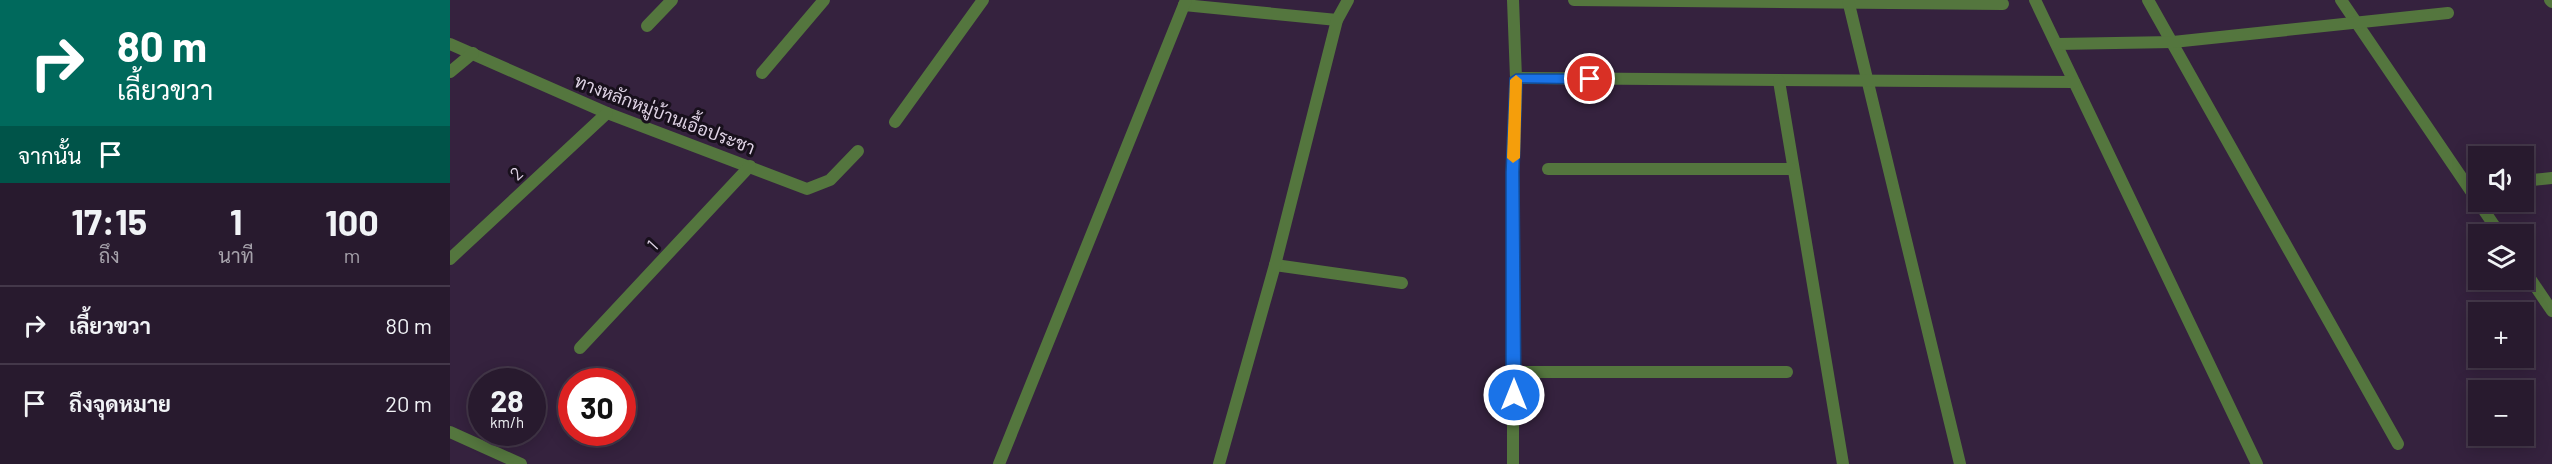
<!DOCTYPE html>
<html lang="th">
<meta charset="utf-8">
<style>
body{margin:0;font-family:Barlow,Sarabun,sans-serif;background:#302336;color:#f1f3f6;height:100vh;display:flex;flex-direction:column;font-size:22px;white-space:nowrap}
*{box-sizing:border-box;margin:0}
p{font-size:20px;color:#a5a1aa}
.icon{flex:none;width:33px;height:33px;fill:none;stroke:currentColor;stroke-width:2;stroke-linecap:round;stroke-linejoin:round}
.map{position:relative;flex:1;overflow:hidden}
.panel{display:flex;flex-direction:column;background:#281a2e;width:450px}
.panel>*{flex:none}
.guide{background:#00695c;color:#fff;overflow:hidden}
.fabs{position:absolute;left:2018px;top:146px;display:grid;gap:12px}
.fabs a{display:grid;place-items:center;width:66px;height:66px;border-radius:0px;background:#281a2e;box-shadow:0 3px 15px #0003,0 0 0 2px #44384a;font-size:30px}
.speed{position:absolute;left:18px;top:368px;display:flex;gap:12px;font-size:30px;font-weight:700;text-align:center}
.speed>*{display:grid;place-content:center;width:78px;height:78px;border-radius:50%;background:#281a2e;box-shadow:0 3px 15px #0003,0 0 0 2px #44384a;line-height:1}
.speed small{font-size:15px;font-weight:400}
.speed .limit{border:9px solid #d22;background:#fff;color:#111}
.pin{position:absolute;display:grid;place-items:center;width:51px;height:51px;color:#fff;margin:-26px;border:3px solid #fff;border-radius:50%;box-shadow:0 2px 6px #0007}
.me{position:absolute;width:66px;margin:-33px;rotate:0deg;stroke-linejoin:round;filter:drop-shadow(0 0 4px #0008)}
.turn{display:flex;align-items:center;gap:21px;height:126px;padding:0 18px;font-size:27px}
.turn .icon{width:78px;height:78px;stroke-width:2.5}
.turn b{display:block;font-size:42px;line-height:51px}
.then{display:flex;align-items:center;height:57px;padding:0 18px;background:#0003;gap:12px;font-size:22px}
.eta{display:flex;justify-content:space-evenly;align-items:center;height:102px;text-align:center}
.eta b{font-size:36px;font-weight:700;line-height:42px}
ul{padding:0;list-style:none}
li{display:flex;align-items:center;gap:18px;height:78px;padding:0 18px;border-top:2px solid #44384a}
li div{flex:1}
li b{display:block;font-size:22px}
li em{font-style:normal}
main{display:flex;flex:1;min-height:0}
.map>svg:first-child{display:block}
</style>
<main>
<section class="panel">
<div class="guide">
<div class="turn"><svg class="icon" aria-label="right" viewBox="0 0 24 24"><path d="M7 20v-9h11M14 6l5 5-5 5"/></svg><div><b>80 m</b>เลี้ยวขวา</div></div>
<div class="then">จากนั้น<svg class="icon" aria-label="arrive" viewBox="0 0 24 24"><path d="M6 21V4h12l-3 4 3 4H6"/></svg></div>
</div>
<div class="eta">
<div><b>17:15</b><p>ถึง</p></div>
<div><b>1</b><p>นาที</p></div>
<div><b>100</b><p>m</p></div>
</div>
<ul>
<li><svg class="icon" aria-label="right" viewBox="0 0 24 24"><path d="M7 20v-9h11M14 6l5 5-5 5"/></svg><div><b>เลี้ยวขวา</b></div><em>80 m</em></li>
<li><svg class="icon" aria-label="arrive" viewBox="0 0 24 24"><path d="M6 21V4h12l-3 4 3 4H6"/></svg><div><b>ถึงจุดหมาย</b></div><em>20 m</em></li>
</ul>
</section>
<div class="map">
<svg width="2102" height="464" viewBox="0 0 2102 464">
<rect width="100%" height="100%" fill="#35223e"/>
<g fill="none" stroke-linecap="round" stroke-linejoin="round">
<g stroke="#54763e" stroke-width="12">
<polyline points="1063,0 1066,78 1063,172 1063,464"/>
<polyline points="1124,0 1553,4"/>
<polyline points="1398,0 1510,464"/>
<polyline points="1585,0 1807,464"/>
<polyline points="1698,0 1948,444"/>
<polyline points="1891,0 2050,234"/>
<polyline points="2100,0 2102,2"/>
<polyline points="734,5 887,20"/>
<polyline points="197,26 222,0"/>
<polyline points="0,44 157,113 357,189 380,180 408,151"/>
<polyline points="1607,44 1723,42 1998,13"/>
<polyline points="0,72 23,53"/>
<polyline points="312,73 374,0"/>
<polyline points="1066,78 1624,82"/>
<polyline points="1329,81 1393,464"/>
<polyline points="445,122 533,0"/>
<polyline points="1098,169 1342,169"/>
<polyline points="2073,181 2102,178"/>
<polyline points="0,259 157,113"/>
<polyline points="825,265 952,283"/>
<polyline points="2073,268 2102,311"/>
<polyline points="130,348 300,166"/>
<polyline points="1064,372 1337,372"/>
<polyline points="0,432 71,464"/>
<polyline points="549,464 736,0"/>
<polyline points="769,464 825,265 887,20 898,0"/>
</g>
</g>
<polygon fill="#1a73e8" stroke="#114b97" stroke-width="1.5" points="1066,74 1140,74 1147,79 1140,84 1072,83 1069,172 1071,395 1069,400 1064,402 1059,400 1056,395 1056,172 1060,78"/>
<polygon fill="#f59e0b" points="1066,75 1072,80 1070,158 1063,163 1057,158 1060,80"/>
<g text-anchor="middle" dominant-baseline="central" stroke-width="6" stroke-linejoin="round" paint-order="stroke">
<g font-size="18" fill="#ded2e4" stroke="#18101c">
<text transform="translate(215 114) rotate(21)">ทางหลักหมู่บ้านเอื้อประชา</text>
<text transform="translate(66 173) rotate(-43)">2</text>
<text transform="translate(202 245) rotate(-47)">1</text>
</g>
</g>
</svg>
<div class="fabs">
<a><svg class="icon" aria-label="sound" viewBox="0 0 24 24"><path d="M4 9h4l5-4v14l-5-4H4zM17 9q2 3 0 6"/></svg></a>
<a><svg class="icon" aria-label="layers" viewBox="0 0 24 24"><path d="M12 4l9 5-9 5-9-5zM3 14l9 5 9-5"/></svg></a>
<a>+</a>
<a>−</a>
</div>
<div class="speed"><div>28<small>km/h</small></div><div class="limit">30</div></div>
<div class="pin" style="left:1140px;top:79px;background:#d93025"><svg class="icon" aria-label="arrive" viewBox="0 0 24 24"><path d="M6 21V4h12l-3 4 3 4H6"/></svg></div>
<svg class="me" style="left:1064px;top:395px" viewBox="-20 -20 40 40"><circle r="17" fill="#1a73e8" stroke="#fff" stroke-width="3"/><path d="M0-11L8 9 0 5-8 9z" fill="#fff"/></svg>
</div>
</main>
